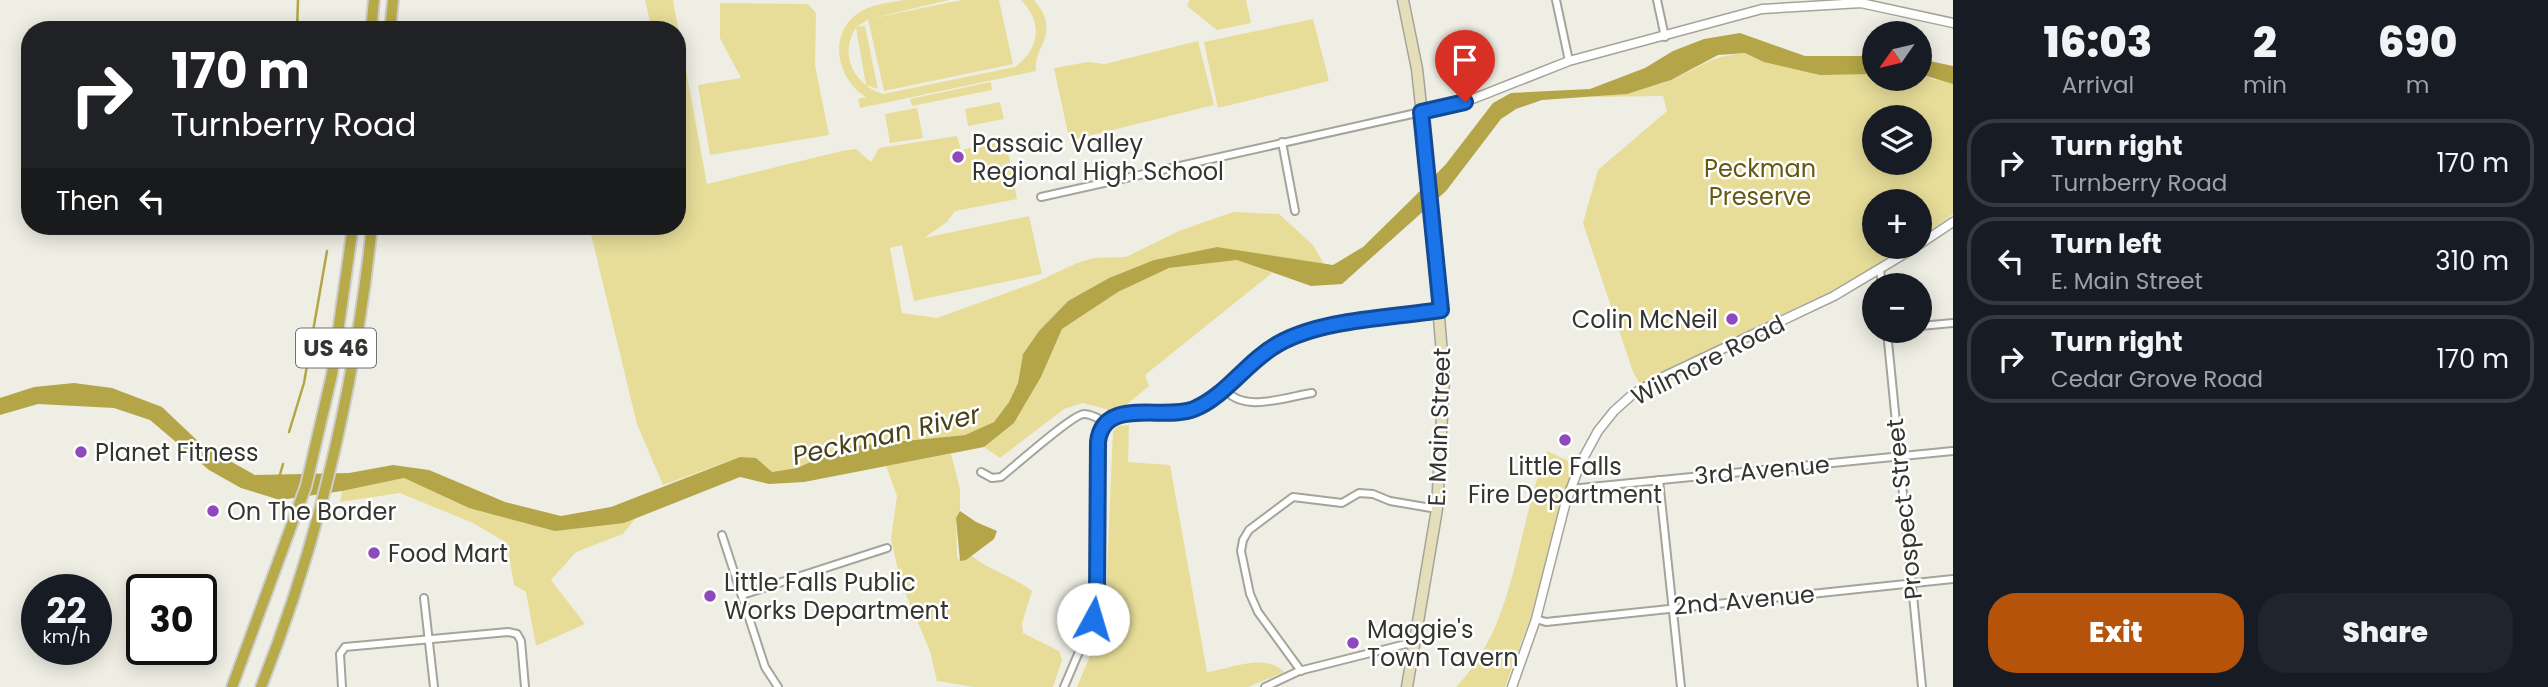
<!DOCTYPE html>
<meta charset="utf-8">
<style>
body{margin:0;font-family:Poppins,sans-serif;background:#20242c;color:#f1f3f6;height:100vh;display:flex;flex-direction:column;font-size:26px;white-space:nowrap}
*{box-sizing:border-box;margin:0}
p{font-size:23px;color:#9ea1a6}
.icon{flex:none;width:38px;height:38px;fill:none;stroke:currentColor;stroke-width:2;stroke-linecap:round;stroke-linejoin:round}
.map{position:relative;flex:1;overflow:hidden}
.sheet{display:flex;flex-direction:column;background:#171b24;width:595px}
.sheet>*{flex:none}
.banner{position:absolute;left:21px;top:21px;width:665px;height:214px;border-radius:28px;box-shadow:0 4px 18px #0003;background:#202124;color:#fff;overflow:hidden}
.needle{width:46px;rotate:236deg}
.fabs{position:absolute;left:1862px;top:21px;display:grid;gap:14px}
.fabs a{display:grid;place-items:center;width:70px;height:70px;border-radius:50%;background:#171b24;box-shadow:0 4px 18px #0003;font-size:35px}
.speed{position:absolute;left:21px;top:574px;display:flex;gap:14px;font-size:35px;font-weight:700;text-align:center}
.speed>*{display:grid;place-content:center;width:91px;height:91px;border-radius:50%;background:#171b24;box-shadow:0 4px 18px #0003;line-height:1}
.speed small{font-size:18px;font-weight:400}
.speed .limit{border:4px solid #111;border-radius:10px;background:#fff;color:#111}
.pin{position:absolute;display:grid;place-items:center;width:60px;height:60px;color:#fff;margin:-72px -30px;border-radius:50% 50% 50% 0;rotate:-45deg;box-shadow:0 0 7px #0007}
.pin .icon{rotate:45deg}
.me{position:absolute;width:77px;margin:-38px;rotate:6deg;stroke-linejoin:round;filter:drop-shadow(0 0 5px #0008)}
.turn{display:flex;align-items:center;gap:24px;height:147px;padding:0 35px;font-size:32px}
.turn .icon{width:91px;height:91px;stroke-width:2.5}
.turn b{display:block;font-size:49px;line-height:60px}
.then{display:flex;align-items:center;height:66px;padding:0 35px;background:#0003;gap:14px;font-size:26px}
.eta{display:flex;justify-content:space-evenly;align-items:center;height:119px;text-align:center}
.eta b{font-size:42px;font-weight:800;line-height:49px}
.cta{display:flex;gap:14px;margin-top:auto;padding:14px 35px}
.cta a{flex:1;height:80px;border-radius:28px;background:#b45309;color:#fff;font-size:28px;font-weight:800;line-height:80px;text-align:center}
.cta a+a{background:#20242c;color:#f1f3f6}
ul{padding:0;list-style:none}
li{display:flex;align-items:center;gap:21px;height:88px;margin:0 14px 10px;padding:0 21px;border:4px solid #363941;border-radius:28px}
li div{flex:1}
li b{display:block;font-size:26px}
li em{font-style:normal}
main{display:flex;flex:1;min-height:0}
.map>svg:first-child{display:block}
</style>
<main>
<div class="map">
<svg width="1953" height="687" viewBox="0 0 1953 687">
<rect width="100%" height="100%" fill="#efeee4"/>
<g fill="#e7dd99" fill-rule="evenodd">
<polygon points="645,0 673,0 707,184 842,151 856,149 871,162 879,148 957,136 961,150 1006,141 1017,199 955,211 947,222 924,238 1029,216 1042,274 914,301 902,245 890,248 902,313 937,318 1034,283 1077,263 1094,258 1126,257 1179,231 1233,212 1279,214 1313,245 1324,264 1217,247 1154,260 1109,278 1068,301 1039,331 1023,354 1018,383 1009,402 994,422 965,435 844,447 797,468 771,472 756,458 740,457 663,485 637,424 589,226 677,226 677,30 652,30"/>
<path d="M904,0H949L869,19L962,0H999L1013,64L884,91L868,19L857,27L865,26L878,89L866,85L856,28C838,54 855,86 883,94L1015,67C1040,49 1043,22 1021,0H1034C1063,34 1032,47 1036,71L860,108L858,99L866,97C838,80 827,36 857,14C870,4 889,3 904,0Z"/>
<polygon points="1190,0 1246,0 1251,23 1217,30 1187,6"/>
<polygon points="720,3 808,4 816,13 815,65 829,135 710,155 698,85 741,78 720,38"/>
<polygon points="1313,19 1329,81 1218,108 1204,42"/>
<polygon points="1198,41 1214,105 1076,139 1068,133 1054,68 1088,62 1105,64"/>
<path d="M1745,53L1758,59L1874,73V79H1920V74L1935,80L1953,74V214L1920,238V201H1874V247H1907L1839,287L1640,384L1633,372L1583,223L1598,170L1667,111L1663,96L1591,97C1619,94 1647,90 1673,79C1703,66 1710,56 1745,53ZM1874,117H1920V163H1874Z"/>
<polygon points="991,82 992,90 912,106 910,99"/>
<polygon points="1000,102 1004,119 968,126 965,109"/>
<polygon points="917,108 923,138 890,143 885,114"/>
<polygon points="1238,260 1272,273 1145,375 1149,386 1126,405 1109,410 1083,403 1064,409 1000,458 984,447 1014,423 1041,377 1062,329 1118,292 1169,268"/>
<path d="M1129,425L1128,462L1170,465L1207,672C1231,669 1264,652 1284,672L1248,687H1077L1105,620L1113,431L1118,426Z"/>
<path d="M1547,451L1575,464L1564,493L1535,605L1505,687H1456C1517,625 1516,527 1547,451Z"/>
<path d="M951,454L960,489V511L956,518L957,557L960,561L972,556C990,571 1013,576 1032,591L1022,623L1023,633L1059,651L1062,660L1053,687H974L937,681L930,651L901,583L891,539L897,496L886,466Z"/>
<polygon points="404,478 469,508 614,524 635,519 623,534 576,552 551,580 585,624 536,646 526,592 514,585 507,543 473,523 400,493 340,502 342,491"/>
</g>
<g fill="#b4a548">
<polygon points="1740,33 1805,56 1874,56 1874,74 1820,75 1764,62 1745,53 1718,55 1671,80 1627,94 1542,100 1516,109 1501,119 1446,191 1342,284 1311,286 1237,260 1169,268 1118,292 1062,329 1041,377 1014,423 984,447 804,482 769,484 740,477 624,523 555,531 469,508 404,478 342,491 280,500 241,488 209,470 150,420 114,408 38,404 0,415 0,398 34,387 74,383 112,388 162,407 203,446 255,475 349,473 393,465 429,470 505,502 561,516 611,507 740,457 756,458 772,472 797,468 844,447 965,435 994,422 1009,402 1018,383 1023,354 1039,331 1068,301 1109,278 1154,260 1217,247 1333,265 1363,247 1416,195 1446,164 1493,103 1511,93 1590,89 1645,68 1673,51 1704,39"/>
<polygon points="1920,59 1953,66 1953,84 1920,74"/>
<polygon points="960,511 976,522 997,531 994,539 966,560 960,561 956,518"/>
</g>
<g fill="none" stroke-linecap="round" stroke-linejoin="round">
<g stroke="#b4a548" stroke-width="2.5">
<polyline points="297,30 298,0"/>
<polyline points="289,432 304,383 327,251"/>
<polyline points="279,478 283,464"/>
</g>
<g stroke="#a5a49a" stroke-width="10">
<g id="minor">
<polyline points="1556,0 1569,61"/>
<polyline points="1657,0 1665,37"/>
<polyline points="1282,142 1295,211"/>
<polyline points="1041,197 1421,112"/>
<polyline points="1880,270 1882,285"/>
<polyline points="1920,326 1953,323"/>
<polyline points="1887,331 1922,687"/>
<path d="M1224,388C1242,414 1285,397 1312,393"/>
<path d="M981,472L992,478L1001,477C1015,466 1073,414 1084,414C1092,414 1099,419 1105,422"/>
<polyline points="1659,480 1681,687"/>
<polyline points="1570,489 1953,451"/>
<polyline points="722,535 765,667 778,687"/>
<polyline points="742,595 887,548"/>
<polyline points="424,598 434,687"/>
<polyline points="1536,619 1546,622 1953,579"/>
<polyline points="1301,671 1258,612 1250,594 1241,551 1243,540 1249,530 1293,497 1342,503 1359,493 1373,494 1390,501 1437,509"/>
<polyline points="342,687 340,654 345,647 508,632 517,634 521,641 525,687"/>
<path d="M1064,687L1093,619L1097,596L1098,441C1102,403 1145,416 1172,414C1184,414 1194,409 1204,404L1266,351L1291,337L1327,328L1439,311"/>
<polyline points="1265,687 1299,671 1406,644 1414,646"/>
</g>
</g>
<g stroke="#a5a49a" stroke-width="11">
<g id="tertiary">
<polyline points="1421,112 1465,102 1569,61 1762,9 1861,3 1953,23"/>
<polyline points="1920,244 1953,222"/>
<polyline points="1512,687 1536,619 1565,505 1580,464 1598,431 1614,411 1633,394 1663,377 1834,296 1916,247"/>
</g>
</g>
<g stroke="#a5a49a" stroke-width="13">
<polyline id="secondary" points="1403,0 1417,69 1423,124 1444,378 1437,509 1407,687"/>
</g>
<g stroke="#cececd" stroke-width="14">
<g id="trunk">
<polyline points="371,30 374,0"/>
<polyline points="390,30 393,0"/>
<polyline points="232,687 306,486 332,374 353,226"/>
<path d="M261,687C320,539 355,384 372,226"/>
</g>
</g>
<use href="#minor" stroke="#fff" stroke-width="6"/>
<use href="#tertiary" stroke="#fff" stroke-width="8"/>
<use href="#secondary" stroke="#e4dfba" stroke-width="10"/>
<use href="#trunk" stroke="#b7aa48" stroke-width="10"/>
</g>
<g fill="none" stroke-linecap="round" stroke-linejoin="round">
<g stroke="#114b97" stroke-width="18">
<path id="route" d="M1093,619L1097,596L1098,442C1103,396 1164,421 1194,409C1226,396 1247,361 1278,344C1322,319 1391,318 1441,310L1421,112L1465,102"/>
</g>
<use href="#route" stroke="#1a73e8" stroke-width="12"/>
</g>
<g fill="#9049bc" stroke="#fff" stroke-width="2.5">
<circle cx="958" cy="157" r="7"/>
<circle cx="1732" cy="319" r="7"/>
<circle cx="1565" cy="440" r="7"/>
<circle cx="81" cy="452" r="7"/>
<circle cx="213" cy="511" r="7"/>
<circle cx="374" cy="553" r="7"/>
<circle cx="710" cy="596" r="7"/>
<circle cx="1353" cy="643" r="7"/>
</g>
<g text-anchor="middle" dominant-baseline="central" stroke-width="5" stroke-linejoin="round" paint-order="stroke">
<rect fill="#fff" stroke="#71716e" stroke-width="2" x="296" y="328.5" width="80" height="39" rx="5"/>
<g font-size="23" font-weight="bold" fill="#343430">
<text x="336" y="348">US 46</text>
</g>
<g font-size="24" fill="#343430" stroke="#fff" text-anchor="start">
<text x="972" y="143">Passaic Valley<tspan x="972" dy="28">Regional High School</tspan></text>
<text x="1718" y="319" text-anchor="end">Colin McNeil</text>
<text x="95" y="452">Planet Fitness</text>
<text x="1565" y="466" text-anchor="middle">Little Falls<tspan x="1565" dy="28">Fire Department</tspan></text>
<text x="227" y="511">On The Border</text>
<text x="388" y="553">Food Mart</text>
<text x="724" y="582">Little Falls Public<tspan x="724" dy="28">Works Department</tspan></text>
<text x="1367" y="629">Maggie's<tspan x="1367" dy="28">Town Tavern</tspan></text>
</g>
<g font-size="24" fill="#635912" stroke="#fff">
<text x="1760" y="168">Peckman<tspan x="1760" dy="28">Preserve</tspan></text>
</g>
<g font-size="24" fill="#343430" stroke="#fff">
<text transform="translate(1708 360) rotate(-27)">Wilmore Road</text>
<text transform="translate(1439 427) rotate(-88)">E. Main Street</text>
<text transform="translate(1762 470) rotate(-5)">3rd Avenue</text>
<text transform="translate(1904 509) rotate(-96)">Prospect Street</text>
<text transform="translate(1744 600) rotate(-5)">2nd Avenue</text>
</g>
<g font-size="26" font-style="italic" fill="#48421a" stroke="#fff">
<text transform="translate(886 435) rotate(-13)">Peckman River</text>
</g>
</g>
</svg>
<div class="fabs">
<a><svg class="needle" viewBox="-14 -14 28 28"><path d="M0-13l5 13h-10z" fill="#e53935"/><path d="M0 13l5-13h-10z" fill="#9ea1a6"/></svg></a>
<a><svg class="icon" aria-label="layers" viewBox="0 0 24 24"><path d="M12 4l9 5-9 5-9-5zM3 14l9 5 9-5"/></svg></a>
<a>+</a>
<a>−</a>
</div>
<div class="speed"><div>22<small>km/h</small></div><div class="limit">30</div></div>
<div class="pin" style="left:1465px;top:102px;background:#d93025"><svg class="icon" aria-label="arrive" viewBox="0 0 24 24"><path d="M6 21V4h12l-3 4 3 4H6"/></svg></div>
<svg class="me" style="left:1093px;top:619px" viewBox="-20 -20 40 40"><circle r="19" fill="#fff"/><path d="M0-13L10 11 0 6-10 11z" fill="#1a73e8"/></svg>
<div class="banner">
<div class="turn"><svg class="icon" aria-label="right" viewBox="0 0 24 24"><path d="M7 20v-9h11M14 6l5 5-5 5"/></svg><div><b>170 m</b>Turnberry Road</div></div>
<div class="then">Then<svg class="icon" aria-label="left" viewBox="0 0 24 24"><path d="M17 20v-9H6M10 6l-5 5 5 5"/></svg></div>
</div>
</div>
<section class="sheet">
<div class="eta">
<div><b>16:03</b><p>Arrival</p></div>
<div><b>2</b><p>min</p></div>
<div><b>690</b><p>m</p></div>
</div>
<ul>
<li><svg class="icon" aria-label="right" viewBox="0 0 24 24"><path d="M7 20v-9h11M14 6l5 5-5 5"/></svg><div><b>Turn right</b><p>Turnberry Road</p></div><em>170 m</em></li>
<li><svg class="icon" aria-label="left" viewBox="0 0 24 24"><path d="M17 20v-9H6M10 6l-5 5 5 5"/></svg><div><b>Turn left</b><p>E. Main Street</p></div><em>310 m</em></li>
<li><svg class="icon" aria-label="right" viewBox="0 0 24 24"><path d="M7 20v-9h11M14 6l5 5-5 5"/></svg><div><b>Turn right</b><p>Cedar Grove Road</p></div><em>170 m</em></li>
</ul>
<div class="cta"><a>Exit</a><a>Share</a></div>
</section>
</main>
